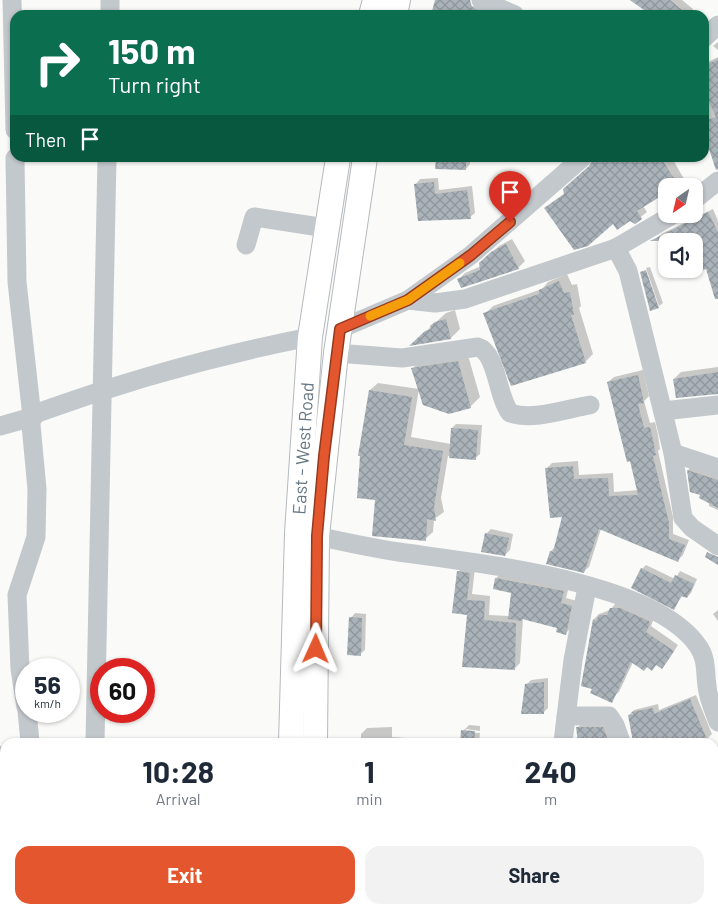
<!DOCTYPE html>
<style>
body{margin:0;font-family:Barlow,sans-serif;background:#f2f2f3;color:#1f2937;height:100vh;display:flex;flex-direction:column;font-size:19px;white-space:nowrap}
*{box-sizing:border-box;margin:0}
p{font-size:16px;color:#747a83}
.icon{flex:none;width:28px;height:28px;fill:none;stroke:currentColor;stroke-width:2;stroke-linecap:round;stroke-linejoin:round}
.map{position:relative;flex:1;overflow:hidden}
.panel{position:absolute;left:0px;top:738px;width:719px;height:176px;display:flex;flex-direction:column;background:#fff;border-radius:15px 15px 0 0;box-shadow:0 1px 4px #0004}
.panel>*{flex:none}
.top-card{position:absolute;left:10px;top:10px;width:699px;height:152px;border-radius:15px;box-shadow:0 1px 4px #0004;background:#0b6e4f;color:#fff;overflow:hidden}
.needle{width:32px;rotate:214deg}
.fabs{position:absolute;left:658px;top:178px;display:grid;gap:10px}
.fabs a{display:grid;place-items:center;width:45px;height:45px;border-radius:10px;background:#fff;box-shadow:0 1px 4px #0004;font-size:25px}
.speed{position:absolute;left:15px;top:658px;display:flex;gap:10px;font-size:25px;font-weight:700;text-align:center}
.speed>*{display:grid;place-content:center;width:65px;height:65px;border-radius:50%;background:#fff;box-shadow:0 1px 4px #0004;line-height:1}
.speed small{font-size:12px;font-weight:400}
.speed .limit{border:8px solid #d22;background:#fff;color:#111}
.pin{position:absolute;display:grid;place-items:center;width:42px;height:42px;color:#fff;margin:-51px -21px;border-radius:50% 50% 50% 0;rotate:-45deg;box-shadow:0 0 5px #0007}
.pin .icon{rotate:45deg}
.me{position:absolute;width:55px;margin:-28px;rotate:1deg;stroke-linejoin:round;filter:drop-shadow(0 0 4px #0008)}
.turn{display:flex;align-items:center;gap:18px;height:105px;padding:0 15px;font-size:22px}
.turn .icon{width:65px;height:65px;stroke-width:2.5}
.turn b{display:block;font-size:35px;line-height:42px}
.then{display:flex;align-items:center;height:48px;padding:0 15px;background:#0003;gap:10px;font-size:19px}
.eta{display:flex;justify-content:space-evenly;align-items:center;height:85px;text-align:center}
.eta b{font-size:30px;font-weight:700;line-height:35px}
.action{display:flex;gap:10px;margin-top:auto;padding:10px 15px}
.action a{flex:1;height:58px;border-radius:15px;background:#e4572e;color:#fff;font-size:20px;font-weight:700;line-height:58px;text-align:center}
.action a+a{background:#f2f2f3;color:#1f2937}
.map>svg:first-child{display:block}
</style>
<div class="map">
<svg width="718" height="913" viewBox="0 0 718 913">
<defs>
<pattern id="building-cross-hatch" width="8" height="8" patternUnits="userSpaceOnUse" patternTransform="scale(1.25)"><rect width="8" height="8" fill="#aab3b9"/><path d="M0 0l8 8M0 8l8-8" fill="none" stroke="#8e969c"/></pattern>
</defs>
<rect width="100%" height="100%" fill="#fafaf8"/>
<g fill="#0003">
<polygon points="437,0 460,0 459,2 504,15 433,15"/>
<polygon points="634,0 682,0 693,9 688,15 653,15"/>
<polygon points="718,42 718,50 713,46"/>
<polygon points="718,57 718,148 704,132 704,64"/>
<polygon points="437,158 470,158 470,164 466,169"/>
<polygon points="594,158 672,158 688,186 666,186 666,197 664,193 643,206 647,212 633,223 631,219 613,222 546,208 565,193 591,166"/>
<polygon points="438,178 439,190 472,186 475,213 470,217 416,184 420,179"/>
<polygon points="713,209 718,221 718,262 703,268 694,241 681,241 680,238 674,241 666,241 665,247 658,237 663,233"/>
<polygon points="512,239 525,261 518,268 461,287 459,279 465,273 481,266 487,257 499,246"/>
<polygon points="650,267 663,303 659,306 646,268"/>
<polygon points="567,274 572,285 577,284 581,306 579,308 593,354 585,362 485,314 493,306 542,289 548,282"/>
<polygon points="455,310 460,329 451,338 412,344 446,313"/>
<polygon points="467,352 480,397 470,407 413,368 422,359"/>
<polygon points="718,367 718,393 674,379 681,372"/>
<polygon points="643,370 649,396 644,401 650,423 655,422 658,435 660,449 658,451 673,517 673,534 689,540 683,555 678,560 601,529 589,567 583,572 547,563 551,551 556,546 564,515 547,468 552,463 578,461 579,475 613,473 614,492 639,490 608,382 614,377"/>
<polygon points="378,383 419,389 411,437 451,444 452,428 456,424 482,425 480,454 475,458 448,456 441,498 444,512 434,519 433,532 425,539 376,499 370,390"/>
<polygon points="694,464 718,474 718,510 709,506 709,502 702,494 691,491 688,470"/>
<polygon points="491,529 513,534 510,550 505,555 487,533"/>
<polygon points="646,565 675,579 680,571 697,579 691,593 687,597 683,595 674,608 642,569"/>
<polygon points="464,566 475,568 472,594 490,596 489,615 509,616 513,592 496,578 502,573 569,586 566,598 577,601 571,628 566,633 558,627 523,618 520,663 514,669 468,614 458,572"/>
<polygon points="616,603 654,618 651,626 678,645 667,662 657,664 652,669 633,662 619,692 614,696 583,685 594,619 599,614 610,610"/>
<polygon points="718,610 718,621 713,614"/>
<polygon points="355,613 366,614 365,650 360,654 351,618"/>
<polygon points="548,678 548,708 543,713 526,685 531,680"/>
<polygon points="696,695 712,734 708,738 710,742 704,742 701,736 698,737 701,742 634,742 629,715 634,710 658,704 659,710"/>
<polygon points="584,722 609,722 618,742 580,742 577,728"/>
<polygon points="469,725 480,726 480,731 466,729 466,732 480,733 479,742 361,742 361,734 367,728 392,727 392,737 461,742 463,731"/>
<polygon points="715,755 718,760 718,774 714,776"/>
<polygon points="156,909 184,909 216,913 154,913"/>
<rect x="232" y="909" width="15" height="4"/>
<polygon points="400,909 414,909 414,913 398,913"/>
<polygon points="567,909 601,909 594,913 567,913"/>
</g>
<g fill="url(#building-cross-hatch)">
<polygon points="435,0 470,0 472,7 487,15 431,15"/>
<polygon points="630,0 670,0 688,15 651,15"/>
<polygon points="718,59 718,169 716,170 704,134 704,121 716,117 704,92 704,66"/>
<polygon points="436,158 466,158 466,170 435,169"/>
<polygon points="593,158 661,158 679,186 666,186 666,193 637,211 642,219 635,224 630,221 617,230 613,224 588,246 574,250 544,208 564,194 563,189 589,166"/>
<polygon points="434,182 435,194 467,190 471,219 418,221 414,184"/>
<polygon points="708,212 718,232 718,299 715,299 706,269 703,270 694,248 694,241 650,241"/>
<polygon points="506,244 519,269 461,288 457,279 480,270 479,263 491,252"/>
<polygon points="646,270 659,308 650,311 640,272"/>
<polygon points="559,281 564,293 570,292 574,315 571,315 586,363 511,386 483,313 539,294 539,290"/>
<polygon points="446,319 451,339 409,346 425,331 431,329 430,326 435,322"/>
<polygon points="458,361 471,408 449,414 423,405 411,368"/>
<polygon points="718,372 718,394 676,398 673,379"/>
<polygon points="638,375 644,403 638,404 644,428 650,427 653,440 656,455 653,456 669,523 669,539 685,545 678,562 599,529 584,573 546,564 550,551 553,552 562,517 550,518 545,468 573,466 574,479 608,478 609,496 638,495 630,461 627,462 607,382"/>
<polygon points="369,390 412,397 404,445 443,451 434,507 436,521 427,519 426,541 372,536 375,500 357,498 360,456 358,456"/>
<polygon points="451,428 478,430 476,460 449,458"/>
<polygon points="687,470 718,480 718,508 699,498 700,495 690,492"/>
<polygon points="485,533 509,538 505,556 481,552"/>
<polygon points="707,552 718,557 718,565 705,557"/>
<polygon points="641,568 671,583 675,575 694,584 687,598 681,596 674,610 631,588"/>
<polygon points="457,571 470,573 467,600 485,601 484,620 516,623 515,670 462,667 467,615 452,613"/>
<polygon points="495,578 564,591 561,603 572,606 566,635 556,632 557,628 522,619 521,621 508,619 511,593 493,589"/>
<polygon points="610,608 620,608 649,621 650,624 646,632 674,651 662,669 656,665 652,671 647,667 644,671 631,662 612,703 590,693 592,689 581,686 593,619 596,621 599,615 607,615"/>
<polygon points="349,617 362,618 361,656 347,655"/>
<polygon points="544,682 544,714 521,714 525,684"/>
<polygon points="690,699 708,742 633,742 628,715 634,714 631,712 653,708 654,714"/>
<polygon points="576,727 603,727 609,742 578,742"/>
<polygon points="461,730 475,731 474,742 460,742"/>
</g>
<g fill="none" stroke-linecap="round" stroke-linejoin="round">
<g stroke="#b5babe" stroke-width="26">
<g id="major">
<polyline points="371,15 375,0"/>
<polyline points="395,15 398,0"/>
<path id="s1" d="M291,742L297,533L310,337L338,158"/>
<polyline points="315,742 317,536 336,353 365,158"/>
<polyline points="286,913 286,909"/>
<polyline points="314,913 314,909"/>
</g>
</g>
<g stroke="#c3c8cc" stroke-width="19">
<polyline points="12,0 15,130"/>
<polyline points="481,0 515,15"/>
<polyline points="110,15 110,0"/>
<polyline points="704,38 718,25"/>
<polyline points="15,158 17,282 32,417 31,425 37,489 36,537 17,595 20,669 26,707"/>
<polyline points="694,200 718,181"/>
<polyline points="246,245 254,217 326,228"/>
<polyline points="616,248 628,271 673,453 683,518 692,528 718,546"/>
<polyline points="408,300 435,303 465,299 616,248 674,214"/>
<polyline points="340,329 408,300 471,255 582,158"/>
<path d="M336,353L402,358L478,347C497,353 497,396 510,413C534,421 566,409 590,405"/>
<polyline points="663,411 718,405"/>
<path d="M0,426L32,417L40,412C128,380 218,355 310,337"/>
<polyline points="673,453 718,468"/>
<path d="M317,536C344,542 372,548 399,552C474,563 653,580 698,646C707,658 705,672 707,686C708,698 714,711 718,722"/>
<polyline points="27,711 30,742"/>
<polyline points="566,716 609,716 615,725 621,742"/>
<polyline points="95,742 107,158"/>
<polyline points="563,742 573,660 587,587"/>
<polyline points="0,756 5,755"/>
<polyline points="39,909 39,913"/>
<polyline points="92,913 92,909"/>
</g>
<use href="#major" stroke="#fff" stroke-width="24"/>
</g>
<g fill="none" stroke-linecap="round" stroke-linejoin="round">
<g stroke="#94391e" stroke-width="12">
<polyline id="route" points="316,649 317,536 324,456 340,329 408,300 471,255 510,222"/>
</g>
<use href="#route" stroke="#e4572e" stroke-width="9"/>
<polyline stroke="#f59e0b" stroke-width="9" points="370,316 408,300 460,263"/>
</g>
<g text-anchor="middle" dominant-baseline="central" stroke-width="5" stroke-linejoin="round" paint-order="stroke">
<g font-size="18" fill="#657683" stroke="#fff">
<text stroke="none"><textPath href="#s1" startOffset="294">East - West Road</textPath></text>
</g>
</g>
</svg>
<div class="fabs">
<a><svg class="needle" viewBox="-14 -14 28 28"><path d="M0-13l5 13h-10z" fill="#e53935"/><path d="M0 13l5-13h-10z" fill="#747a83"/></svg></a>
<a><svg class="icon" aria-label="sound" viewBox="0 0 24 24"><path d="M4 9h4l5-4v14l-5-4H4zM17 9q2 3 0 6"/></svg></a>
</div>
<div class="speed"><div>56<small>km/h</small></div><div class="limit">60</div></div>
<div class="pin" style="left:510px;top:222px;background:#d93025"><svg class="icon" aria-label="arrive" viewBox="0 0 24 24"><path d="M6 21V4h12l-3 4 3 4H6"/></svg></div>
<svg class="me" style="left:316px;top:649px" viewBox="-20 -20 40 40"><path d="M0-17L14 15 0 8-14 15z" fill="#e4572e" stroke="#fff" stroke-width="4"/></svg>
<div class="top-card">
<div class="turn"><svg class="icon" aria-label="right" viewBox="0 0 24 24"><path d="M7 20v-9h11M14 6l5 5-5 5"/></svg><div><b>150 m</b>Turn right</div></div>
<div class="then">Then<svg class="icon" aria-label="arrive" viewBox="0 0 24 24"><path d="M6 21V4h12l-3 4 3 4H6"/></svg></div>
</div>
<section class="panel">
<div class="eta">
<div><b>10:28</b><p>Arrival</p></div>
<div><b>1</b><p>min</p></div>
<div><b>240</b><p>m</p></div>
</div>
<div class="action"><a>Exit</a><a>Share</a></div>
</section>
</div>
